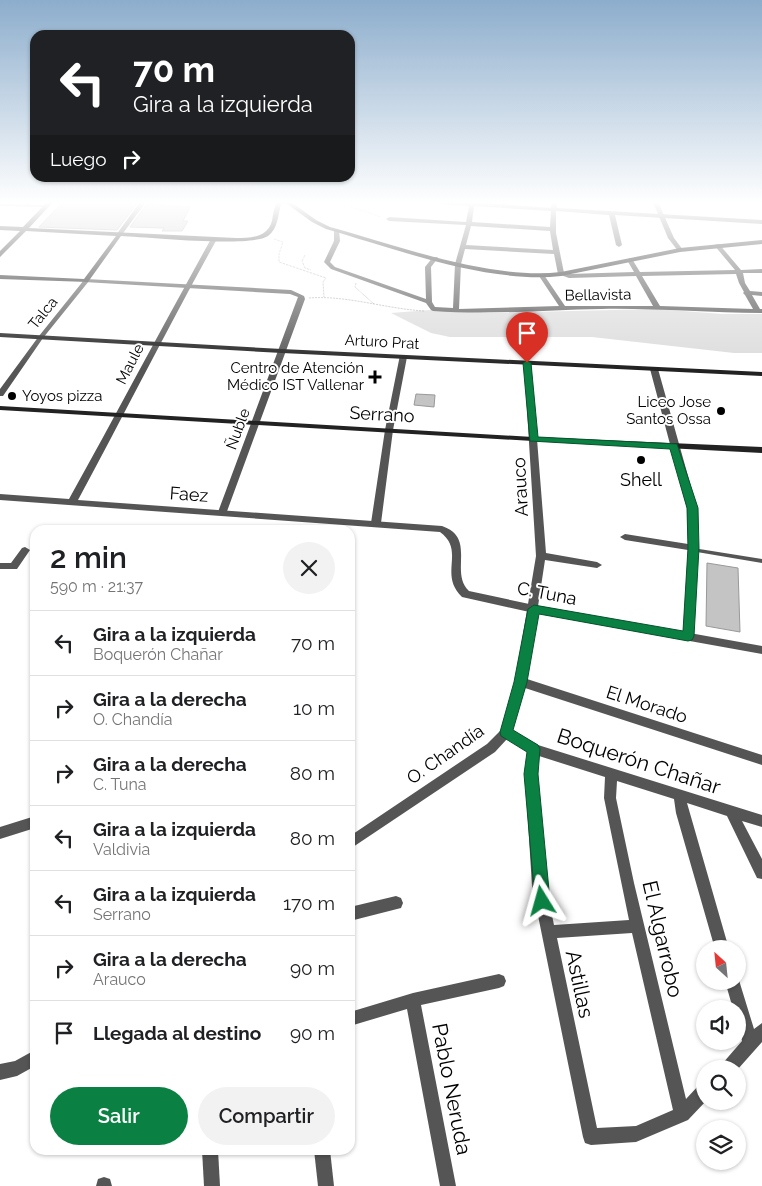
<!DOCTYPE html>
<html lang="es">
<meta charset="utf-8">
<style>
body{margin:0;font-family:Raleway,sans-serif;background:#f2f2f2;color:#202124;height:100vh;display:flex;flex-direction:column;font-size:19px;white-space:nowrap}
*{box-sizing:border-box;margin:0}
p{font-size:16px;color:#757577}
.icon{flex:none;width:28px;height:28px;fill:none;stroke:currentColor;stroke-width:2;stroke-linecap:round;stroke-linejoin:round}
.map{position:relative;flex:1;overflow:hidden}
.sheet{position:absolute;left:30px;top:525px;width:325px;height:630px;display:flex;flex-direction:column;background:#fff;border-radius:15px;box-shadow:0 1px 4px #0004}
.sheet>*{flex:none}
.banner{position:absolute;left:30px;top:30px;width:325px;height:152px;border-radius:15px;box-shadow:0 1px 4px #0004;background:#202124;color:#fff;overflow:hidden}
.needle{width:32px;rotate:333deg}
.tools{position:absolute;left:696px;top:940px;display:grid;gap:10px}
.tools a{display:grid;place-items:center;width:50px;height:50px;border-radius:50%;background:#fff;box-shadow:0 1px 4px #0004;font-size:25px}
.pin{position:absolute;display:grid;place-items:center;width:42px;height:42px;color:#fff;margin:-51px -21px;border-radius:50% 50% 50% 0;rotate:-45deg;box-shadow:0 0 5px #0007}
.pin .icon{rotate:45deg}
.me{position:absolute;width:55px;margin:-28px;rotate:352deg;stroke-linejoin:round;filter:drop-shadow(0 0 4px #0008)}
.turn{display:flex;align-items:center;gap:18px;height:105px;padding:0 20px;font-size:22px}
.turn .icon{width:65px;height:65px;stroke-width:2.5}
.turn b{display:block;font-size:35px;line-height:42px}
.then{display:flex;align-items:center;height:48px;padding:0 20px;background:#0003;gap:10px;font-size:19px}
.round{display:grid;place-items:center;flex:none;width:52px;height:52px;border-radius:26px;background:#f2f2f2}
.summary{display:flex;align-items:center;justify-content:space-between;height:85px;padding:0 20px}
h1{font-size:30px;font-weight:600;line-height:38px}
.cta{display:flex;gap:10px;margin-top:auto;padding:10px 20px}
.cta a{flex:1;height:58px;border-radius:30px;background:#0b8043;color:#fff;font-size:20px;font-weight:600;line-height:58px;text-align:center}
.cta a+a{background:#f2f2f2;color:#202124}
ul{padding:0;list-style:none}
li{display:flex;align-items:center;gap:15px;height:65px;padding:0 20px;border-top:1px solid #e0e0e0}
li div{flex:1}
li b{display:block;font-size:19px}
li em{font-style:normal}
.map>svg:first-child{display:block}
</style>
<div class="map">
<svg width="762" height="1186" viewBox="0 0 762 1186">
<rect width="100%" height="100%" fill="#fff"/>
<polygon fill="#dcdcdc" points="657,309 722,314 762,314 762,353 734,353 592,337 450,337 431,333 391,313 430,310 489,313"/>
<g fill="#c4c4c4" stroke="#999">
<polygon points="63,202 138,202 117,230 39,227"/>
<polygon points="147,204 190,207 183,221 188,221 182,231 162,231 164,228 130,227"/>
<polygon points="416,394 435,395 434,407 414,405"/>
<polygon points="707,563 738,568 740,632 706,626"/>
</g>
<g fill="none" stroke-linecap="round" stroke-linejoin="round">
<g stroke="#777" stroke-width="1" stroke-dasharray="0.5 1" stroke-linecap="butt">
<polyline points="337,202 381,217"/>
<polyline points="274,239 283,242 279,254 279,262 326,278 323,282 324,297"/>
<polyline points="305,255 302,261 305,268 311,270"/>
<polyline points="356,283 355,287 374,304"/>
<path d="M309,298C347,295 386,309 425,311"/>
</g>
<g fill="#555" fill-rule="evenodd">
<polygon points="28,202 32,202 29,205 46,205 48,206 46,207 0,206 0,204 25,205"/>
<polygon points="693,548 762,559 762,563 691,551 690,550"/>
</g>
<g fill="#555" fill-rule="evenodd">
<path d="M438,202H474L551,208L552,202H556L557,208L762,220V224L615,215L622,245L619,247L616,245L609,215L556,211V233L564,273L569,274L634,272L627,260L630,258L632,259L640,272L735,270L714,245L719,244L741,270L762,269V273H743L745,283L750,291L762,292V296L752,295L760,309H762V313C708,313 655,308 601,309C545,310 489,315 433,311L431,310L426,303L331,269L324,262L334,241V231L339,230L340,241L330,262L335,267L426,299L425,267L433,257H437L438,258L431,267L432,302L435,307L453,308L455,264L466,225L389,221L386,219L389,217L466,222L469,206L440,204ZM474,206L551,211L550,227L472,222ZM471,226L550,231L553,250L466,245ZM465,249L554,254L558,274L569,278L636,276L653,306H565L544,275L542,274L539,276L559,306L459,309L461,264ZM736,274L739,283L744,292L743,293L745,295L753,309L660,306L642,276Z"/>
<polygon points="86,279 291,290 304,296 305,299 226,514 223,515 218,512 298,297 290,294 84,282 83,281"/>
<polygon points="400,355 407,357 393,430 381,523 376,526 371,523 385,430"/>
<path d="M524,361H530L531,363L546,553L597,562L602,565L597,568L545,560L527,679L762,755V765L525,688L512,730L538,745L762,815V827L742,821L762,859V879L757,878L727,816L687,803L729,949H715L676,813L674,799L617,781L616,798L634,883L686,1099L699,1085L705,1083L706,1101L688,1120L636,1142L591,1145L585,1143L583,1137L532,886L525,774L528,751L507,739L495,752L350,849V836L487,744L501,730L515,682L536,556ZM539,756L605,777L604,798L629,920L554,925L546,886L537,774ZM632,933L673,1110L636,1126L597,1128L557,938Z"/>
<polygon points="651,367 657,367 658,369 697,508 698,548 693,636 692,639 684,639 683,636 688,550 625,540 620,537 625,534 688,544 687,508 650,369"/>
<polygon points="25,547 30,550 17,569 0,569 0,563 11,563 22,548"/>
<polygon points="32,817 35,818 35,828 0,839 0,827"/>
<polygon points="396,896 401,898 403,903 401,908 350,921 350,907"/>
<polygon points="499,974 504,976 506,981 504,986 499,988 421,1005 456,1186 440,1186 407,1009 350,1026 350,1012 413,993"/>
<polygon points="738,977 754,1029 762,1023 762,1042 738,1069 719,1069 722,1064 742,1041 738,1024 738,1009 733,1009 725,981 738,981"/>
<polygon points="35,1050 35,1066 17,1076 0,1080 0,1064 15,1061"/>
<polygon points="202,1150 218,1150 220,1186 204,1186"/>
<polygon points="314,1150 330,1150 334,1186 318,1186"/>
<polygon points="104,1177 110,1179 112,1186 96,1186 98,1179"/>
</g>
<g fill="#555" fill-rule="evenodd">
<polygon points="140,202 146,202 121,236 117,236 116,235"/>
<polygon points="653,202 658,202 674,238 683,250 682,251 678,251 668,238"/>
<path d="M214,237L217,239C169,325 125,413 78,500L442,526C477,538 449,572 469,591L534,605L762,646V654L534,613L462,597C438,574 466,551 440,532L0,500V494L69,499C117,413 163,325 211,239Z"/>
<polygon points="84,280 89,281 43,338 3,396 0,396 0,389 39,336"/>
</g>
<g fill="#222" fill-rule="evenodd">
<path d="M47,202H53L29,228L236,238C250,238 267,238 272,221C273,214 274,208 277,202H291L316,220L330,227C400,246 489,280 561,272L680,248L762,240V244L680,252L561,276C488,284 396,249 326,229L312,222L287,204H281C278,215 278,229 268,236C249,248 149,237 121,236L88,282L0,279V275L84,279L116,236L26,231L0,257V251L20,231L0,230V226L23,227Z"/>
<polygon points="0,333 282,349 762,372 762,376 282,353 0,337"/>
<polygon points="0,406 533,437 762,447 762,453 533,441 0,410"/>
</g>
</g>
<linearGradient id="sky" x2="0" y2="1"><stop stop-color="#8cadcc"/><stop offset="0.55" stop-color="#fff"/><stop offset="1" stop-color="#fff" stop-opacity="0"/></linearGradient>
<rect width="762" height="368" fill="url(#sky)"/>
<polygon fill="#0b8043" stroke="#07532c" points="527,360 531,363 538,437 677,444 698,508 699,548 694,636 692,640 688,641 539,614 527,682 513,730 538,745 540,749 538,774 550,901 548,907 542,909 537,907 535,901 524,774 527,752 501,736 500,732 514,682 528,609 534,605 683,631 688,548 687,508 670,449 530,441 523,363"/>
<g fill="#000" stroke="#fff" stroke-width="2">
<path d="M372.5 369.5h5v5h5v5h-5v5h-5v-5h-5v-5h5z"/>
<circle cx="12" cy="396" r="5"/>
<circle cx="721" cy="411" r="5"/>
<circle cx="641" cy="460" r="5"/>
</g>
<g text-anchor="middle" dominant-baseline="central" stroke-width="4" stroke-linejoin="round" paint-order="stroke">
<g font-size="15" fill="#000" stroke="#fff">
<text transform="translate(598 295) rotate(-1)">Bellavista</text>
<text transform="translate(43 313) rotate(-51)">Talca</text>
<text transform="translate(382 342) rotate(3)">Arturo Prat</text>
<text transform="translate(130 364) rotate(-63)">Maule</text>
<text transform="translate(238 429) rotate(-70)">Ñuble</text>
</g>
<g font-size="15" fill="#000" stroke="#fff" text-anchor="end">
<text x="364" y="368">Centro de Atención<tspan x="364" dy="17">Médico IST Vallenar</tspan></text>
<text x="22" y="396" text-anchor="start">Yoyos pizza</text>
<text x="711" y="402">Liceo Jose<tspan x="711" dy="17">Santos Ossa</tspan></text>
</g>
<g font-size="18" fill="#000" stroke="#fff">
<text transform="translate(382 414) rotate(3)">Serrano</text>
<text transform="translate(520 487) rotate(-93)">Arauco</text>
<text transform="translate(189 494) rotate(4)">Faez</text>
<text transform="translate(547 593) rotate(11)">C. Tuna</text>
<text transform="translate(647 704) rotate(18)">El Morado</text>
<text transform="translate(445 754) rotate(-35)">O. Chandía</text>
</g>
<g font-size="18" fill="#000" stroke="#fff">
<text x="641" y="479">Shell</text>
</g>
<g font-size="21" fill="#000" stroke="#fff">
<text transform="translate(639 761) rotate(18)">Boquerón Chañar</text>
<text transform="translate(663 939) rotate(77)">El Algarrobo</text>
<text transform="translate(580 984) rotate(78)">Astillas</text>
<text transform="translate(452 1089) rotate(79)">Pablo Neruda</text>
</g>
</g>
</svg>
<div class="tools">
<a><svg class="needle" viewBox="-14 -14 28 28"><path d="M0-13l5 13h-10z" fill="#e53935"/><path d="M0 13l5-13h-10z" fill="#757577"/></svg></a>
<a><svg class="icon" aria-label="sound" viewBox="0 0 24 24"><path d="M4 9h4l5-4v14l-5-4H4zM17 9q2 3 0 6"/></svg></a>
<a><svg class="icon" aria-label="search" viewBox="0 0 24 24"><circle cx="10" cy="10" r="6"/><path d="M15 15l6 6"/></svg></a>
<a><svg class="icon" aria-label="layers" viewBox="0 0 24 24"><path d="M12 4l9 5-9 5-9-5zM3 14l9 5 9-5"/></svg></a>
</div>
<div class="pin" style="left:527px;top:363px;background:#d93025"><svg class="icon" aria-label="arrive" viewBox="0 0 24 24"><path d="M6 21V4h12l-3 4 3 4H6"/></svg></div>
<svg class="me" style="left:542px;top:901px" viewBox="-20 -20 40 40"><path d="M0-17L14 15 0 8-14 15z" fill="#0b8043" stroke="#fff" stroke-width="4"/></svg>
<div class="banner">
<div class="turn"><svg class="icon" aria-label="left" viewBox="0 0 24 24"><path d="M17 20v-9H6M10 6l-5 5 5 5"/></svg><div><b>70 m</b>Gira a la izquierda</div></div>
<div class="then">Luego<svg class="icon" aria-label="right" viewBox="0 0 24 24"><path d="M7 20v-9h11M14 6l5 5-5 5"/></svg></div>
</div>
<section class="sheet">
<div class="summary"><div><h1>2 min</h1><p>590 m · 21:37</p></div><a class="round"><svg class="icon" aria-label="close" viewBox="0 0 24 24"><path d="M6 6l12 12M18 6L6 18"/></svg></a></div>
<ul>
<li><svg class="icon" aria-label="left" viewBox="0 0 24 24"><path d="M17 20v-9H6M10 6l-5 5 5 5"/></svg><div><b>Gira a la izquierda</b><p>Boquerón Chañar</p></div><em>70 m</em></li>
<li><svg class="icon" aria-label="right" viewBox="0 0 24 24"><path d="M7 20v-9h11M14 6l5 5-5 5"/></svg><div><b>Gira a la derecha</b><p>O. Chandía</p></div><em>10 m</em></li>
<li><svg class="icon" aria-label="right" viewBox="0 0 24 24"><path d="M7 20v-9h11M14 6l5 5-5 5"/></svg><div><b>Gira a la derecha</b><p>C. Tuna</p></div><em>80 m</em></li>
<li><svg class="icon" aria-label="left" viewBox="0 0 24 24"><path d="M17 20v-9H6M10 6l-5 5 5 5"/></svg><div><b>Gira a la izquierda</b><p>Valdivia</p></div><em>80 m</em></li>
<li><svg class="icon" aria-label="left" viewBox="0 0 24 24"><path d="M17 20v-9H6M10 6l-5 5 5 5"/></svg><div><b>Gira a la izquierda</b><p>Serrano</p></div><em>170 m</em></li>
<li><svg class="icon" aria-label="right" viewBox="0 0 24 24"><path d="M7 20v-9h11M14 6l5 5-5 5"/></svg><div><b>Gira a la derecha</b><p>Arauco</p></div><em>90 m</em></li>
<li><svg class="icon" aria-label="arrive" viewBox="0 0 24 24"><path d="M6 21V4h12l-3 4 3 4H6"/></svg><div><b>Llegada al destino</b></div><em>90 m</em></li>
</ul>
<div class="cta"><a>Salir</a><a>Compartir</a></div>
</section>
</div>
